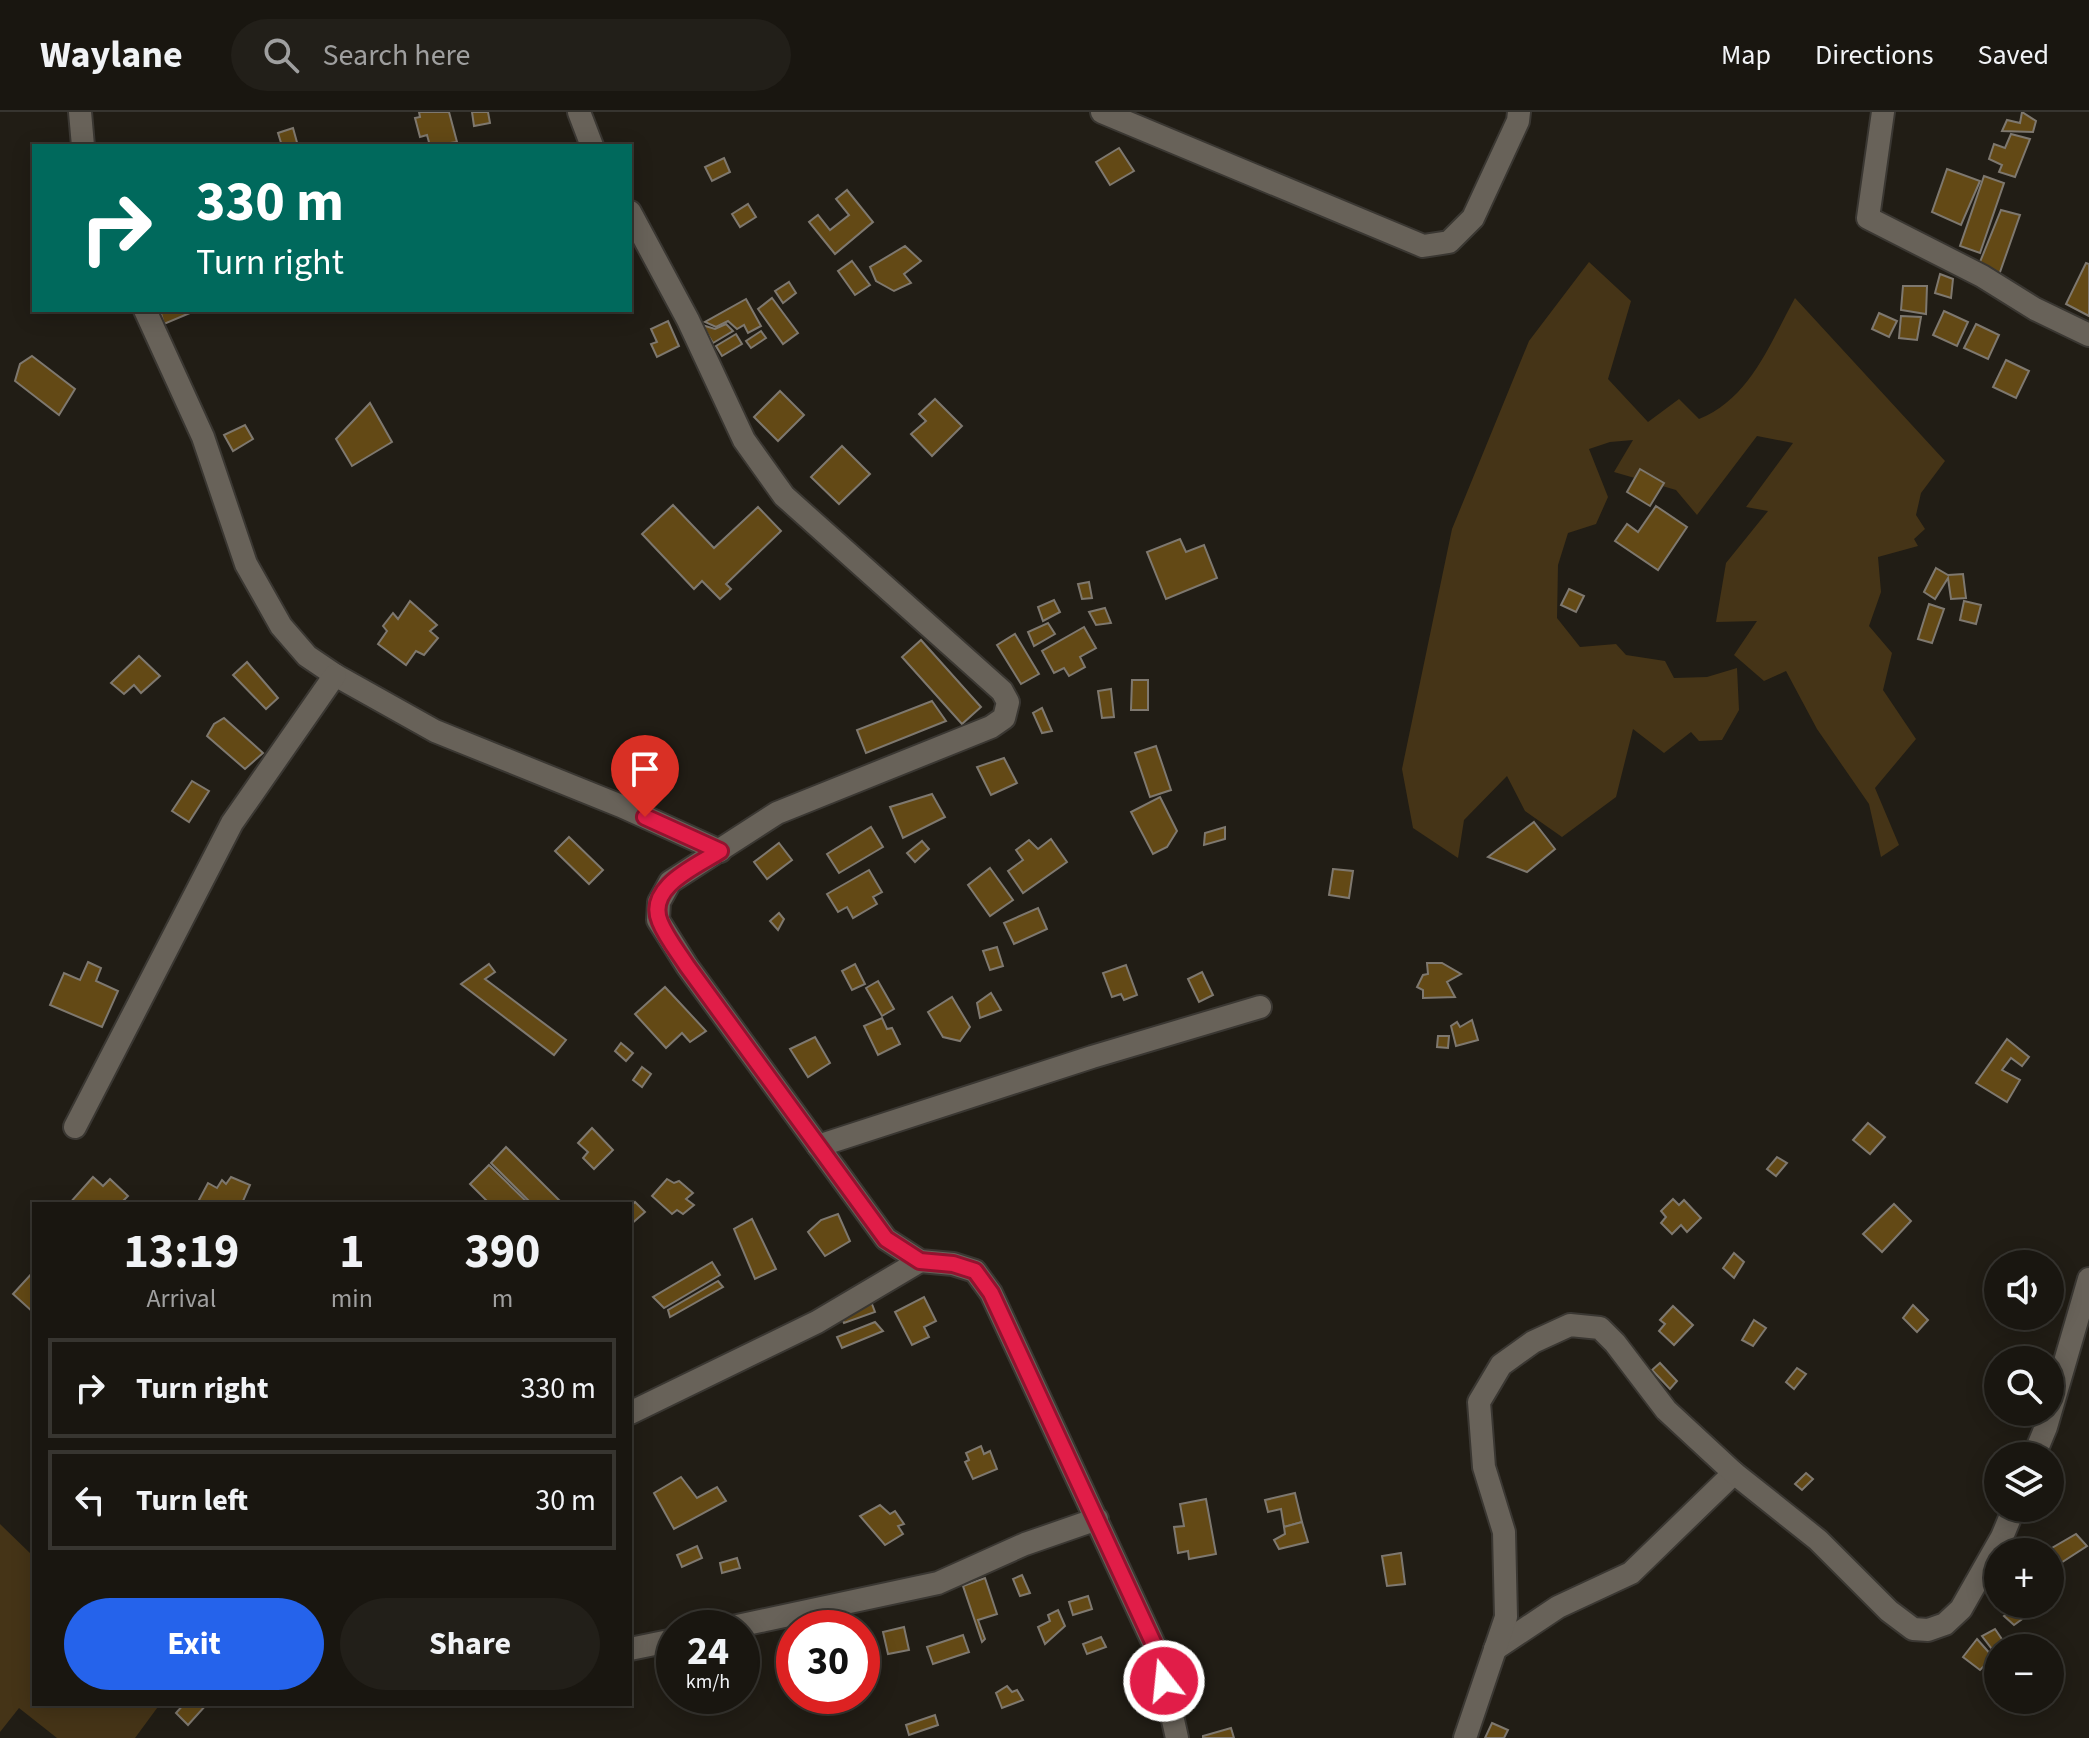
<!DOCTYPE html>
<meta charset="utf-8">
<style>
body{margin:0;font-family:"Source Sans 3",sans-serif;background:#221f19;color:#f1f3f6;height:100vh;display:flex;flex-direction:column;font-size:30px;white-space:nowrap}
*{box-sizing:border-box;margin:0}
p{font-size:26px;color:#9f9f9f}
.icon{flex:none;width:44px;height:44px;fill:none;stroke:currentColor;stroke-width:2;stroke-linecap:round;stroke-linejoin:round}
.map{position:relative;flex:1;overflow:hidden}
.side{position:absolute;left:32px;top:1090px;width:600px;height:504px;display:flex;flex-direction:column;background:#191610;border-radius:0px;box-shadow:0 4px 20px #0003,0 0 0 2px #373530}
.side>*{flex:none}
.top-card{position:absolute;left:32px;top:32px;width:600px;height:168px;border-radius:0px;box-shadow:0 4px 20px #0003,0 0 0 2px #373530;background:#00695c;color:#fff;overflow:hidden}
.controls{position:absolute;left:1984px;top:1138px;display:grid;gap:16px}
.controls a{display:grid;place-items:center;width:80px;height:80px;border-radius:50%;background:#191610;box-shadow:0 4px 20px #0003,0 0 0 2px #373530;font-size:40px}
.speed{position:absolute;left:656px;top:1498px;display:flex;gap:16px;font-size:40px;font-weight:700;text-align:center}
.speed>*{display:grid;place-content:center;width:104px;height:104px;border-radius:50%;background:#191610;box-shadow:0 4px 20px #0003,0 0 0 2px #373530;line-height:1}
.speed small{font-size:20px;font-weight:400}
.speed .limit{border:12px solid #d22;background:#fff;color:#111}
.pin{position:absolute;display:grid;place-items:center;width:68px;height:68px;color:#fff;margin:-82px -34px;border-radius:50% 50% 50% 0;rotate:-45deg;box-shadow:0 0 8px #0007}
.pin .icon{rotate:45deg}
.me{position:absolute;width:88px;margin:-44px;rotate:344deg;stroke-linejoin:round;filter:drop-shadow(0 0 6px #0008)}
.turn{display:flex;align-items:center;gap:28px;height:168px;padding:0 32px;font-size:36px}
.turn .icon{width:104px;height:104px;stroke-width:2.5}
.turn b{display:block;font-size:56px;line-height:68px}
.eta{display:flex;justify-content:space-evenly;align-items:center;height:136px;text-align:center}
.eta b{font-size:48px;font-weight:700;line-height:56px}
.action{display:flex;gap:16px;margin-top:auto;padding:16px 32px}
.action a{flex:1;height:92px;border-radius:48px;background:#2563eb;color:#fff;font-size:32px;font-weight:700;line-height:92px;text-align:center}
.action a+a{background:#221f19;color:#f1f3f6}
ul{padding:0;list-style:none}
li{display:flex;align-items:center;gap:24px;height:100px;margin:0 16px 12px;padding:0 16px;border:4px solid #373530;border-radius:0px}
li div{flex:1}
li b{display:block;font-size:30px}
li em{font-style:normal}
header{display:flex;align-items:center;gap:48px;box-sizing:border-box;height:112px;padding:0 40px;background:#191610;border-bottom:2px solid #373530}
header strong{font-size:38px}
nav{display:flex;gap:44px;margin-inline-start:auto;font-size:28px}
.search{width:560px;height:72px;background:#221f19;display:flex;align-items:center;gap:20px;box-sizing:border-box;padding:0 28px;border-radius:44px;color:#9f9f9f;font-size:30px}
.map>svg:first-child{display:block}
</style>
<header>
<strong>Waylane</strong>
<div class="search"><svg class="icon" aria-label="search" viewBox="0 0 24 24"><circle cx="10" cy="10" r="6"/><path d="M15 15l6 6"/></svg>Search here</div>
<nav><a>Map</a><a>Directions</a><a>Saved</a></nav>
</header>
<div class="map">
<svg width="2089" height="1626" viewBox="0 0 2089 1626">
<rect width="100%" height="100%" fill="#211d15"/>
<g fill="#453417">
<path d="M1589,150L1631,189L1608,267L1648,310L1679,287L1699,307C1750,287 1770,231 1795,186L1945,349L1921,381L1916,403L1925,417L1914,427L1918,434L1878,445L1881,480L1869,514L1892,541L1883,578L1916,627L1875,676L1899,733L1881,745L1869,692L1817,617L1786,559L1764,569L1734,543L1757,509L1716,510L1726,451L1768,399L1746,395L1793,331L1757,324L1697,403L1676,378L1614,360L1633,328L1610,330L1589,337L1608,385L1596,412L1568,421L1558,453L1557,506L1580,535L1616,532L1626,543L1665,549L1674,566L1707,565L1737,556L1739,598L1722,628L1699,629L1691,620L1664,641L1633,617L1616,685L1562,725L1525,699L1507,664L1464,708L1458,746L1413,716L1402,657L1452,417L1529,229Z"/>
<polygon points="0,1412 34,1445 34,1592 160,1592 135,1626 57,1626 19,1596 0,1620"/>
</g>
<g fill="#634915" stroke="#7e786f" stroke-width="2">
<polygon points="419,0 449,0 457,30 430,34 427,23 420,25 415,6 420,5"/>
<polygon points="472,0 488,0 490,11 474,14"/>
<polygon points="2022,0 2036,9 2033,20 2002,19 2007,8 2020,11"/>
<polygon points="293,16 298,34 282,34 278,21"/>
<polygon points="2011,22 2030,27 2015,65 1999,60 2002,53 1989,47 1994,32 2005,36"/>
<polygon points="1119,36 1134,59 1110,73 1096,50"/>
<polygon points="724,46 730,60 712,69 705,55"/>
<polygon points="1947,57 1980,69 1961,113 1932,100"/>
<polygon points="1984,64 2004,71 1980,141 1960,134"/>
<polygon points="847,78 873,110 835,142 809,110 818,103 830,118 849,103 836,87"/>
<polygon points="748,92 756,105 740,115 732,102"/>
<polygon points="2001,98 2020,103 1999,163 1980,150"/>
<polygon points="905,134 921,149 904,162 911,171 894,179 876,169 870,155"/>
<polygon points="852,149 870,173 855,183 838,159"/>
<polygon points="2086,151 2089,152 2089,204 2066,192"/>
<polygon points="1940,162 1953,167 1951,186 1935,181"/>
<polygon points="789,170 796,181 783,191 775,179"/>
<polygon points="1903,174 1927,174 1926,202 1901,198"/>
<polygon points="772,186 798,221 783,232 758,197"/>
<polygon points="746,187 761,214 748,221 744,213 737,217 728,209 716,215 705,210"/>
<polygon points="160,198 197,198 164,212"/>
<polygon points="1944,199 1968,210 1957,234 1933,223"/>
<polygon points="1879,201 1897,209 1889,225 1872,217"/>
<polygon points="1901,204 1921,205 1917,228 1899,226"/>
<polygon points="668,209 679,234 657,245 651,232 657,230 651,217"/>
<polygon points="726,212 733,219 713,231 702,213 715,217"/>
<polygon points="1976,212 1999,223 1988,247 1964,236"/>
<polygon points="761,219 766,226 751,236 746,229"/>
<polygon points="736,222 742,232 722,244 716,234"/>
<polygon points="32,244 75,277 59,303 15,269 20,252"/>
<polygon points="2006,248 2029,259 2016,286 1993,275"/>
<polygon points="780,279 804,303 778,329 754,305"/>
<polygon points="935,287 962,314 932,344 911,322 926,309 919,302"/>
<polygon points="370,291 392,330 352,354 336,327"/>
<polygon points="245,313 253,327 233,339 224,323"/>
<polygon points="842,334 870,362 839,392 811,365"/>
<polygon points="1640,357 1664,371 1650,394 1627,380"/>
<polygon points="673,393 714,436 758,395 781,419 726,472 731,477 720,487 702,469 694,477 642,422"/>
<polygon points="1656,394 1687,415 1658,458 1615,429 1627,412 1638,420"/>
<polygon points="1180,427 1186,440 1204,433 1217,466 1166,487 1147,440"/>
<polygon points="1936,456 1948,463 1963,462 1966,486 1951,487 1948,466 1935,487 1924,480"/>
<polygon points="1089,470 1092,486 1082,487 1078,472"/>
<polygon points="1569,477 1584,484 1576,500 1561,493"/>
<polygon points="1054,488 1060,500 1043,509 1038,495"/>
<polygon points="410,489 437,513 430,519 438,526 424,543 416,539 406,553 378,532 387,519 383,514 393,501 398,507"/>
<polygon points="1964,489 1981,493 1976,512 1960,508"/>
<polygon points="1929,492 1944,497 1932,531 1918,527"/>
<polygon points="1105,496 1111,511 1096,513 1089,500"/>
<polygon points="1048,511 1055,522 1034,534 1028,520"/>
<polygon points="1084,515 1096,536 1080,545 1085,555 1069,564 1064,556 1054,561 1042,539"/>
<polygon points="1015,522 1039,562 1021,572 997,533"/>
<polygon points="921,528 981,595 962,612 902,545"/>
<polygon points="139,544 160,564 141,581 134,573 124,582 111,571"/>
<polygon points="247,550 278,586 266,597 233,563"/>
<polygon points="1132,568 1148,568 1148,598 1131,598"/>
<polygon points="1111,577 1114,605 1102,606 1098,579"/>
<polygon points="932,589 946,609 866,641 857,618"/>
<polygon points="1042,596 1052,619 1042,621 1033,601"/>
<polygon points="224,606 263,641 245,657 207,624 214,612"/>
<polygon points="1156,634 1171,678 1150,685 1135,641"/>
<polygon points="1004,646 1017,671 991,683 977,655"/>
<polygon points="192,669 209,679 189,710 172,699"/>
<polygon points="932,682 945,705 903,726 890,695"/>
<polygon points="1160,685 1177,719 1167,735 1153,742 1131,700"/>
<polygon points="1534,710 1555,737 1527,760 1488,745"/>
<polygon points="871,715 883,735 839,761 827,742"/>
<polygon points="1225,715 1225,727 1204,733 1205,721"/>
<polygon points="569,725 603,758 589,772 555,739"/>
<polygon points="1051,727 1067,750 1023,781 1008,759 1023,748 1016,738 1029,728 1038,737"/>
<polygon points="922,729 929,737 915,750 907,741"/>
<polygon points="779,731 792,748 767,767 754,750"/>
<polygon points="990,756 1013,788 990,804 968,773"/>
<polygon points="1333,757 1353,759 1349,786 1329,783"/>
<polygon points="869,758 882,780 873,785 877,792 853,806 847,795 838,800 827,782"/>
<polygon points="1038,796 1047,817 1014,832 1004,811"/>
<polygon points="779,801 784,807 778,818 770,809"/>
<polygon points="997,835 1003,854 990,858 983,839"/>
<polygon points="88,850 101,856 96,869 118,879 102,915 50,893 64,861 80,868"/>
<polygon points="1427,851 1442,851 1461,862 1447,870 1455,885 1423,886 1423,878 1417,875 1423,863 1428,862"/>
<polygon points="489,852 495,860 485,867 566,928 554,943 461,872"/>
<polygon points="855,852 865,872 852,878 842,859"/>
<polygon points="1126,853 1137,883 1124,888 1121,882 1112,885 1103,861"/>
<polygon points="1202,860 1213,883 1199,890 1188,867"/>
<polygon points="878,869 894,897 882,904 866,876"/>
<polygon points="665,875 706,919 690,930 682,921 666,936 635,902"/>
<polygon points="991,881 1001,898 980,906 977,891"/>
<polygon points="952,885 970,915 960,929 943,925 928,900"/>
<polygon points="882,906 887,917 892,916 900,932 878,943 864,914"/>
<polygon points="1472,908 1478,928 1456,934 1451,914 1457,910 1460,915"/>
<polygon points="1438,924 1449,924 1448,936 1437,935"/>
<polygon points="815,925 830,951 808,965 790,937"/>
<polygon points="2007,927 2029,945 2022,954 2011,946 2002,958 2020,968 2007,990 1976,971"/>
<polygon points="621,931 633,941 626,949 615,939"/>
<polygon points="642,955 651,962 642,975 633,968"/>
<polygon points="1868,1011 1885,1025 1870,1042 1853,1028"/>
<polygon points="592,1016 613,1038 594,1057 583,1046 588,1040 578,1031"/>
<polygon points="506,1035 561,1090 559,1092 532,1092 491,1051"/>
<polygon points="1777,1045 1787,1051 1776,1064 1767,1057"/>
<polygon points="489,1053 529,1092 490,1092 470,1072"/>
<polygon points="93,1065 103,1074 110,1067 128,1084 120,1092 69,1092"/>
<polygon points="231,1065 250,1073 243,1089 246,1092 202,1092 199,1088 208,1071 217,1076 222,1068 226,1072"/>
<polygon points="667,1067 674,1071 679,1069 693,1081 686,1087 694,1093 683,1102 677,1098 672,1102 652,1084"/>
<polygon points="1673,1087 1679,1093 1684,1088 1701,1106 1687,1120 1681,1113 1672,1122 1661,1111 1666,1105 1661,1099"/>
<polygon points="635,1090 645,1100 630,1113 630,1095"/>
<polygon points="1894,1092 1911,1109 1882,1140 1863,1122"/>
<polygon points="838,1102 850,1129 825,1144 808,1120 821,1108"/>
<polygon points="752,1107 776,1157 755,1167 734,1117"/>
<polygon points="1734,1141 1744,1150 1734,1166 1723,1156"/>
<polygon points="712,1150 720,1163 664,1196 653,1185"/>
<polygon points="34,1159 34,1201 13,1182"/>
<polygon points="718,1169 723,1175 670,1205 668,1198"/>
<polygon points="924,1185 936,1209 924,1215 929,1225 912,1233 895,1200"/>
<polygon points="870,1187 875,1200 844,1211 839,1199"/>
<polygon points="1913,1193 1928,1208 1917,1220 1903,1206"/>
<polygon points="1673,1194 1693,1213 1674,1233 1659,1219 1665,1212 1660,1208"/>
<polygon points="1754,1208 1766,1216 1753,1234 1742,1228"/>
<polygon points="875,1210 883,1219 842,1236 837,1225"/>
<polygon points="1660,1251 1677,1269 1670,1277 1652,1258"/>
<polygon points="1797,1256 1806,1262 1794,1277 1786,1270"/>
<polygon points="981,1334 984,1342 990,1339 997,1357 973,1367 965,1350 969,1348 966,1341"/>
<polygon points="1806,1361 1813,1367 1802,1378 1795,1372"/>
<polygon points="681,1365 697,1386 717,1375 726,1389 674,1417 654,1381"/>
<polygon points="1295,1381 1302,1410 1284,1415 1281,1397 1268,1400 1265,1388"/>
<polygon points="1206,1387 1216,1442 1189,1447 1188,1439 1178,1441 1174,1415 1184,1414 1180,1392"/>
<polygon points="880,1393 890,1402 895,1399 904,1412 898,1414 903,1422 885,1433 860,1404"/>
<polygon points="1302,1410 1308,1430 1279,1437 1274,1428 1285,1422 1284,1415"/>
<polygon points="2076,1422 2087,1434 2050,1458 2050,1440 2045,1440"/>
<polygon points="697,1434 702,1446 682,1455 677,1443"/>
<polygon points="1401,1441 1405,1472 1387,1474 1382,1444"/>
<polygon points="737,1446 740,1456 722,1461 720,1451"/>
<polygon points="1022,1463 1030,1481 1020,1484 1013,1467"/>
<polygon points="985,1466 997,1502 978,1508 985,1527 982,1530 963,1474"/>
<polygon points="1088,1484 1092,1497 1073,1503 1069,1490"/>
<polygon points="2019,1492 2026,1492 2032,1500 2014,1513 2004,1504"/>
<polygon points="1058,1498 1065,1514 1045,1532 1038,1515 1050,1509 1048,1503"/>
<polygon points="904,1515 909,1538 888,1542 883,1520"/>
<polygon points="1995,1517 2008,1536 1998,1536 1998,1545 1982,1524"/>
<polygon points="963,1523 969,1540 933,1552 927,1535"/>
<polygon points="1101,1525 1106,1535 1087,1542 1083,1532"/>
<polygon points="1977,1527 1993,1545 1980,1558 1963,1545"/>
<polygon points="862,1548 874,1575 862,1579"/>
<polygon points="745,1553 753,1575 742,1579 742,1554"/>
<polygon points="1007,1574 1012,1580 1017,1578 1023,1588 1002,1596 996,1581"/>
<polygon points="184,1592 207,1592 188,1613 176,1601"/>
<polygon points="935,1603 938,1613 909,1623 906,1613"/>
<polygon points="1492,1611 1508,1618 1504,1626 1485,1626"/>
<polygon points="1231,1616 1234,1626 1203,1626 1203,1624"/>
</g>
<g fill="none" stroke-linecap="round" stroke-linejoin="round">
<g stroke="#3a3732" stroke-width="26">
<g id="street">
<polyline points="80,0 83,34"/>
<polyline points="579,0 592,34"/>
<polyline points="1102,0 1423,134 1449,130 1473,106 1518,9 1519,0"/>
<polyline points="1883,0 1868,106 1982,164 2035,197 2089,223"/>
<polyline points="630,100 688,208 744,328 784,384 1002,579 1008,590 1004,606 991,615 777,701 670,770 659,790 658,808 687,854 886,1127 920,1149 953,1152 975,1159 991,1181 1158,1541 1177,1626"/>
<polyline points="145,198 203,325 246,452 281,514 307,544 335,563 435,619 621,694 720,739"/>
<polyline points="75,1015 232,711 335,563"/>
<polyline points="818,1034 1092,945 1260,895"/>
<polyline points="630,1301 817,1210 920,1149"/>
<polyline points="2034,1344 2046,1315 2089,1167"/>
<polyline points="728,1516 938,1471 1025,1432 1097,1407"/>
<polyline points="630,1537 674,1528"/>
<polyline points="1495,1537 1558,1495 1631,1461 1734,1361"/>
<polyline points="1465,1626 1506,1505 1504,1420 1484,1355 1479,1290 1501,1253 1533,1230 1570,1213 1600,1216 1615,1231 1666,1298 1734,1361 1818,1428 1889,1499 1913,1517 1928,1518 1945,1512 1961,1497 2002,1425 2014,1396"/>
</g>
</g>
<use href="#street" stroke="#686259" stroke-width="22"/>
</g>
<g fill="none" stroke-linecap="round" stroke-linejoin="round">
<g stroke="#92132f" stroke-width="20">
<path id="route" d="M645,705L720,739C697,754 645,775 660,810C666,825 678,840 687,854L886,1127L920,1149L953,1152L975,1159L991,1181L1158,1541L1164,1569"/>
</g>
<use href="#route" stroke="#e11d48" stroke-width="14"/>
</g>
</svg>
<div class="controls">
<a><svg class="icon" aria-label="sound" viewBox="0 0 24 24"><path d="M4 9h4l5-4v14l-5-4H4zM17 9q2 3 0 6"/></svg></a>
<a><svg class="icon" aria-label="search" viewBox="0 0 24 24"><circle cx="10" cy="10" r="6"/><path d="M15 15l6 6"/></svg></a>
<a><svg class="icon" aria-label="layers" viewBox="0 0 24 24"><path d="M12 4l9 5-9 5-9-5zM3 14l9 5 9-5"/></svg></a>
<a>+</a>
<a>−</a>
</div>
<div class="speed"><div>24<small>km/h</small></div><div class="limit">30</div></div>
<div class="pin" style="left:645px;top:705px;background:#d93025"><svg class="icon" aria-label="arrive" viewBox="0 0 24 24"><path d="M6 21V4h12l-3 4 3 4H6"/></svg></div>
<svg class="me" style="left:1164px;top:1569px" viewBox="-20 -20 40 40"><circle r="17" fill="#e11d48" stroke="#fff" stroke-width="3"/><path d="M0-11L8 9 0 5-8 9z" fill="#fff"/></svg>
<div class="top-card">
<div class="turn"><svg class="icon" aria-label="right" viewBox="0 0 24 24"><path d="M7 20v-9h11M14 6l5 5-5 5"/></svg><div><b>330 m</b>Turn right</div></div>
</div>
<section class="side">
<div class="eta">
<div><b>13:19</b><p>Arrival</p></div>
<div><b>1</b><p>min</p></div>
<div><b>390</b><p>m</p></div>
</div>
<ul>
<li><svg class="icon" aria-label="right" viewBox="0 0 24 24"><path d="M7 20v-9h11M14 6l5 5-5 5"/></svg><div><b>Turn right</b></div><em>330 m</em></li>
<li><svg class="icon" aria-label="left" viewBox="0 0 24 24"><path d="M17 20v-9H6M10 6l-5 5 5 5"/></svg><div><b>Turn left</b></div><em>30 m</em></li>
</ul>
<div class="action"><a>Exit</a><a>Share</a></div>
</section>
</div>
